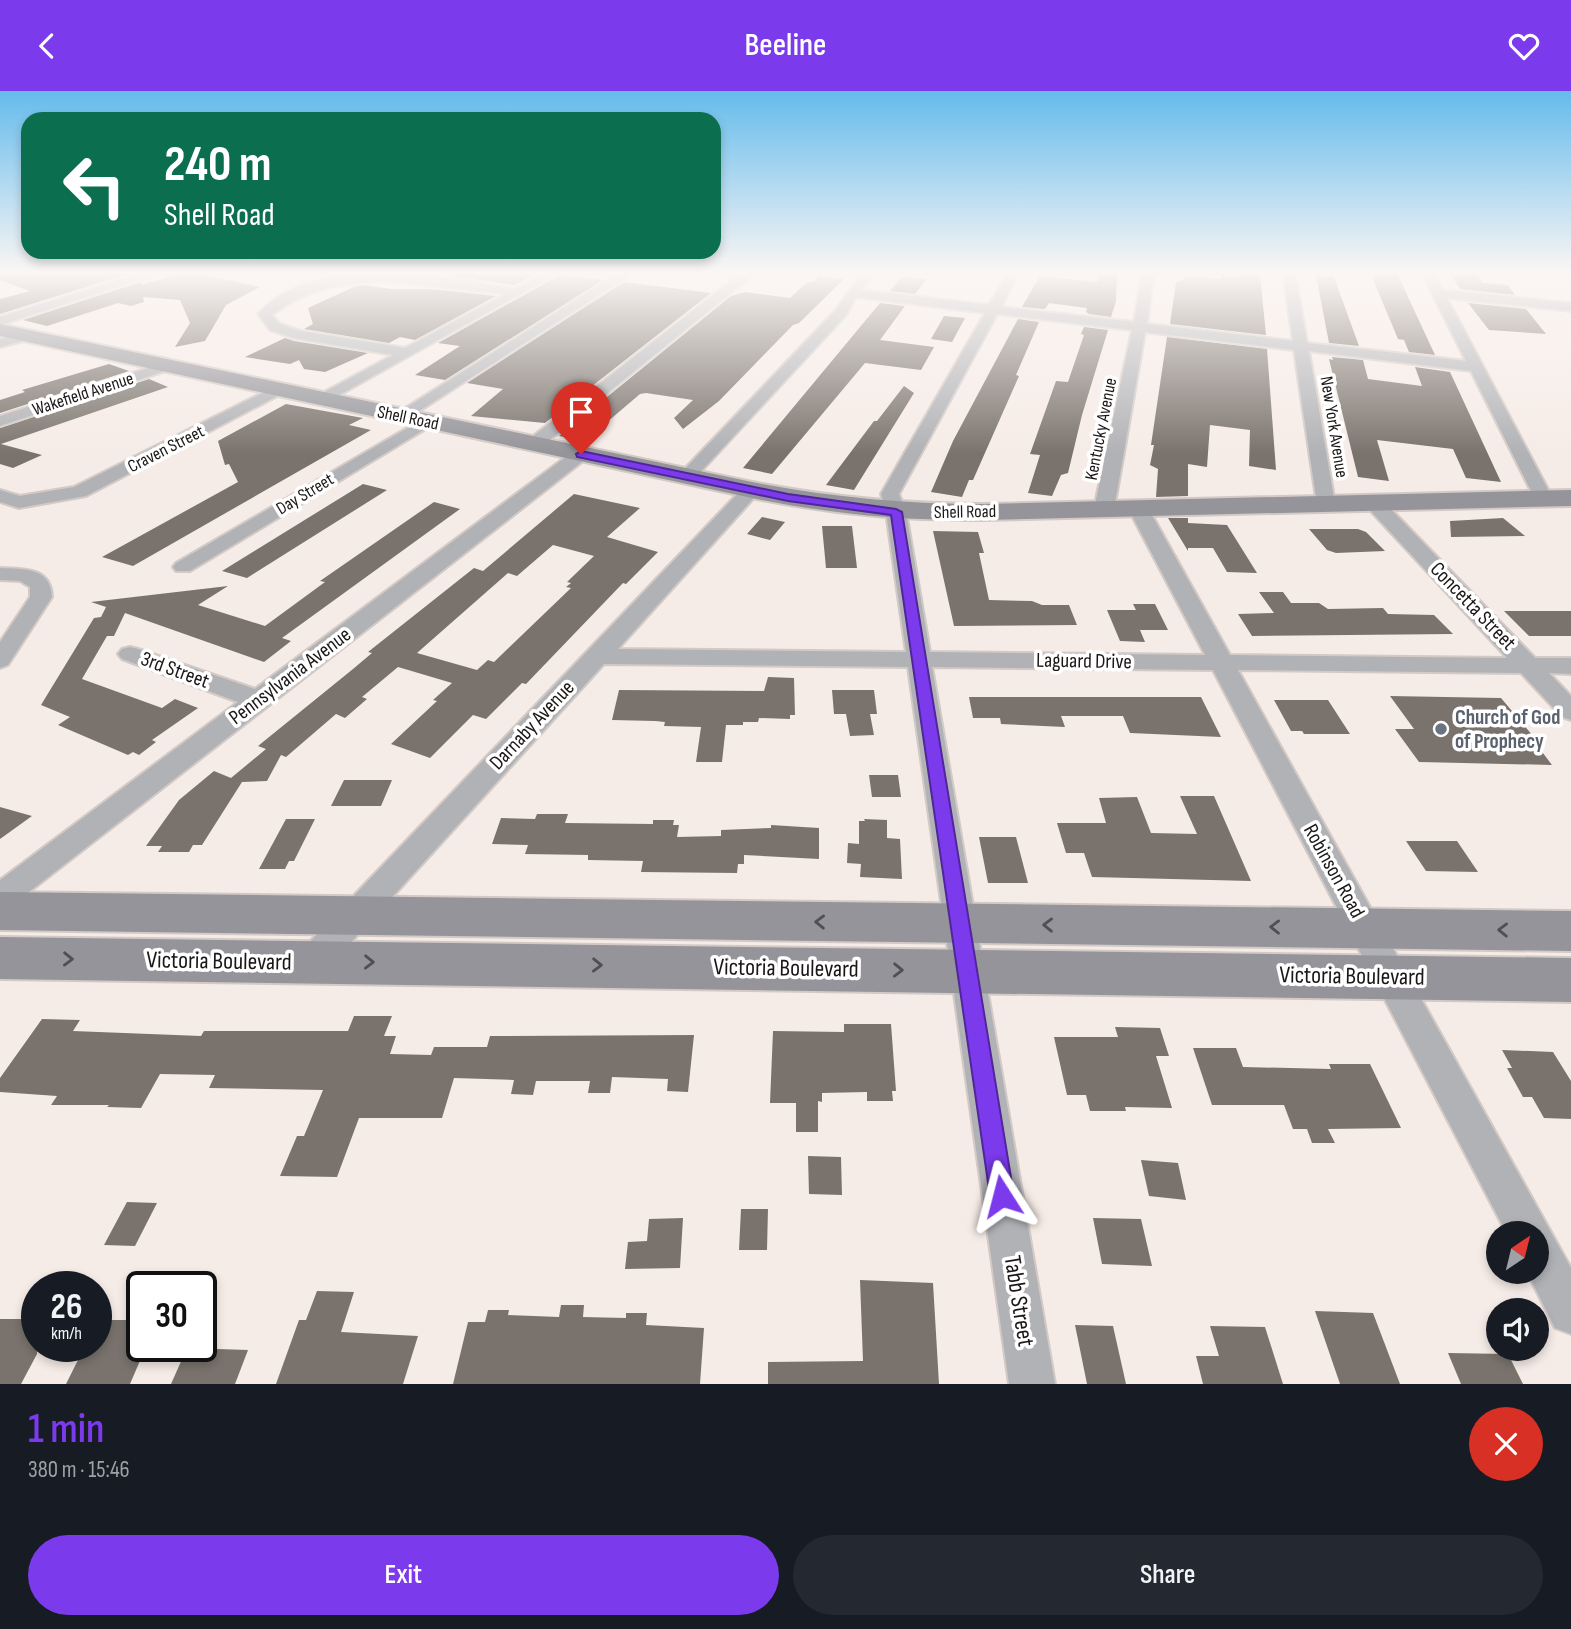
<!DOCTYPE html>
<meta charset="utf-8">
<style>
body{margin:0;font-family:"Sofia Sans Condensed",sans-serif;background:#242831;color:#f1f3f6;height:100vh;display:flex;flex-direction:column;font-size:26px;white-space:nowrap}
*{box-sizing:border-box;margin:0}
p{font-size:23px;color:#9ea1a6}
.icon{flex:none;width:38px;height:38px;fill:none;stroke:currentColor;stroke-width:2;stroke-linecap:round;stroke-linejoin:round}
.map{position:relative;height:1293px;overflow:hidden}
.panel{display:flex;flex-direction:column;background:#171b24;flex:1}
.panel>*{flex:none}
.top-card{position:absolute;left:21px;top:21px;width:700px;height:147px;border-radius:21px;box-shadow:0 4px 10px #0003;background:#0b6e4f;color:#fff;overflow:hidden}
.needle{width:46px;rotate:35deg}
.tools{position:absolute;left:1486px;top:1130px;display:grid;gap:14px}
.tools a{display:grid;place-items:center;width:63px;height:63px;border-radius:50%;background:#171b24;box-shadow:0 4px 10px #0003;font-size:35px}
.speed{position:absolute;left:21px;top:1180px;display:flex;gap:14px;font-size:35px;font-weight:700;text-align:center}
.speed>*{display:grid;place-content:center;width:91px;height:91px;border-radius:50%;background:#171b24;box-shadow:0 4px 10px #0003;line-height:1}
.speed small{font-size:18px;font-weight:400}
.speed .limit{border:4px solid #111;border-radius:10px;background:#fff;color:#111}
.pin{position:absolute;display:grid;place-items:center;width:60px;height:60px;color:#fff;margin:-72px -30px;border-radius:50% 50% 50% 0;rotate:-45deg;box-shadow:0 0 7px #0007}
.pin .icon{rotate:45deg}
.me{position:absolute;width:77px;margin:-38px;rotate:351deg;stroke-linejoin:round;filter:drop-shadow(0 0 5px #0008)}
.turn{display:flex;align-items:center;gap:24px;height:147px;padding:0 28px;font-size:32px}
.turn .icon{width:91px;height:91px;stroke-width:2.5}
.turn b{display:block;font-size:49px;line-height:60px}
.round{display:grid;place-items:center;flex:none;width:74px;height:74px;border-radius:37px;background:#242831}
.overview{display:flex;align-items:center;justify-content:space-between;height:119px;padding:0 28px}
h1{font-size:42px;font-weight:600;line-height:52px;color:#7c3aed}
.cta{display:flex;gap:14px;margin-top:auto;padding:14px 28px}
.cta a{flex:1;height:80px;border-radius:42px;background:#7c3aed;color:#fff;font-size:28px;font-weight:600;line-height:80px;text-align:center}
.cta a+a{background:#242831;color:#f1f3f6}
header{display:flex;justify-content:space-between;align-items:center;height:91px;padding:0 28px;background:#7c3aed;color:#fff;font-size:32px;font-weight:600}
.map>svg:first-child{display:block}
</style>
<header><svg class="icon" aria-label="back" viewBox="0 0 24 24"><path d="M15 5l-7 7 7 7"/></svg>Beeline<svg class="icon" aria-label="heart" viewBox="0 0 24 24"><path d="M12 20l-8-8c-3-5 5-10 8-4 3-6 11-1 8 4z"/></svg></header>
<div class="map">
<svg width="1571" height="1293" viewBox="0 0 1571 1293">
<rect width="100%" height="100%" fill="#f6ece7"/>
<g fill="#7a736d" fill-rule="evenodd">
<polygon points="0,182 131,182 0,223 0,208 30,200 0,189"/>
<polygon points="180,182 196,182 260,196 226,214 205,250 175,256 190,232 180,209 143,206 144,211 131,215 118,212 47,235 23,229 141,191 142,194"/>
<polygon points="458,182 538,182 514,194 453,185"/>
<polygon points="1098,182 1117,182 1116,210 1111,226 1089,223 1086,221 1087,217 1049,212 1045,218 1022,216 1040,185 1097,191"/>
<polygon points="1236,182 1260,184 1266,244 1170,233 1176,191 1184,189 1185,185 1221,188 1221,184 1236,186"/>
<polygon points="1373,182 1397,182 1435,264 1409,261 1404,249 1398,248 1372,186 1375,187"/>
<polygon points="1450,182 1476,182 1483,192 1508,194 1515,204 1460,198"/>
<polygon points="560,184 603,189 445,289 415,284 460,255 438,252"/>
<polygon points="1316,184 1334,186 1359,255 1329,252"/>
<polygon points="819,185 844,188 799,232 793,234 719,310 683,338 674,327 693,309 646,302 640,303 586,349 559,345 731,205 745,201 790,207 807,191 814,191"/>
<polygon points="902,186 927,188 915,203 890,200"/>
<polygon points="624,191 711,202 545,332 471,325 503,298 467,292"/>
<polygon points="363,194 391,198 431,198 496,205 415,249 400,246 389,252 304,238 313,233 308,217 356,195"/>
<polygon points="880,212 905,215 880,249 934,256 921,279 865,272 772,383 743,377"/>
<polygon points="1468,212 1526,218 1546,243 1489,239"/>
<polygon points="944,225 965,227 952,251 931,248"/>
<polygon points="1018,228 1039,231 1016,284 1019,285 973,389 969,389 962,406 931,401 953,350"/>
<polygon points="1084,236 1108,239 1082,324 1068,382 1061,384 1052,405 1028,402 1040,364 1030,363 1056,290 1068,291 1084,244 1081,243"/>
<polygon points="1167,246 1267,258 1276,379 1249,375 1250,339 1210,334 1207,376 1188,373 1188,405 1156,406 1158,378 1150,374 1154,354 1151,354"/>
<polygon points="285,247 294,250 368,262 325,281 304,278 299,269 290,273 245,266"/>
<polygon points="1332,266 1363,269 1368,288 1422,295 1415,276 1450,281 1501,391 1466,387 1453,358 1377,349 1389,390 1358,386 1329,268 1333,269"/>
<polygon points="109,273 129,280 0,322 0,309 25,301 22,299"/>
<polygon points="149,288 168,296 1,353 42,364 13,377 0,373 0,337"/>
<polygon points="904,295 914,302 854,399 826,394 874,330 877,330"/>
<polygon points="286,313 363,327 349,334 371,339 133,475 102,466 238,391 229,373 225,374 218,350"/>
<polygon points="363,393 387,399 247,487 222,480"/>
<path d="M574,403L640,417L607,446L658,461L626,493L623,492L526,593L522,592L486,628L473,624L430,667L391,653L437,610L433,609L452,592L398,576L362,606L367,608L345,627L336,623L286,666L281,664L267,690L242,691L202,754H193L189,761H158L162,755H146L179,709L214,680L231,687L266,658L258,655L353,578L372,562L368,561L474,477L483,480ZM553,454L594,465L567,491L571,492L566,496L571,497L494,571L488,569L477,579L417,562L508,482L517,485Z"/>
<polygon points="434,411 460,418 282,547 291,550 264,571 125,522 114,545 107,545 82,588 162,617 175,608 198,617 152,649 156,651 139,664 133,661 128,664 58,634 70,626 41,614 94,527 101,526 106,516 91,511 228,495 198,514 265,535 325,491 320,490"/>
<polygon points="762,426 785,431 770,449 747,443"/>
<polygon points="1168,427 1188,427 1188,432 1227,434 1257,482 1227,481 1213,457 1188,457 1188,460"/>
<polygon points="1503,427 1525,445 1451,446 1450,430"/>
<polygon points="822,435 852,435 857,477 826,477"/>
<polygon points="1309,438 1358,438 1366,441 1385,460 1336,462 1327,459"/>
<polygon points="933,440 978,441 984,462 979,462 989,509 1032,510 1042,514 1069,514 1077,534 954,535"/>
<polygon points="1259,501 1283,501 1291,512 1319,512 1328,518 1383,517 1388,523 1434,524 1453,543 1252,545 1238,523 1274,522"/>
<polygon points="1133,513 1155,513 1168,539 1140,539 1145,551 1120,550 1107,519 1136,519"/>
<polygon points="1504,520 1571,520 1571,545 1529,545"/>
<polygon points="768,586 794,587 795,624 790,624 790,628 759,627 758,631 743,631 743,634 726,634 722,671 696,671 701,636 664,635 665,631 655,630 612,629 619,599 764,600"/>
<polygon points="832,599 874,599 877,623 870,623 874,644 850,645 846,623 834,623"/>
<polygon points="1390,605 1501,607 1533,645 1530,645 1552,674 1419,671 1395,638 1414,638"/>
<polygon points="969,606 1201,606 1221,646 1130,642 1123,625 1061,625 1065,636 1001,633 1000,627 973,627"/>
<polygon points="1274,609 1328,609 1350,643 1304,643 1302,640 1291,640"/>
<polygon points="869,684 898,684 901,706 872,706"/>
<polygon points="344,689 392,689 381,715 331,715"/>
<polygon points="1180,705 1214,705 1251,790 1092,786 1084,762 1066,762 1057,732 1106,732 1099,707 1137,706 1151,742 1197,743"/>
<polygon points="0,716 32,725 0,748"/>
<polygon points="537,723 568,723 565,732 653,733 653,729 674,729 673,734 679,734 677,746 721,745 721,739 771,737 771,734 819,737 819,768 744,764 744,773 738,773 737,782 641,781 643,770 588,769 588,764 525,763 528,754 492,753 501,727 535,728"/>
<polygon points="286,728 315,728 294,770 289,770 285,778 259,778"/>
<polygon points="864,728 887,729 887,747 900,748 902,788 860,786 861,773 847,772 848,752 859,753 859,730 865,730"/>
<polygon points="979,746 1016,746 1028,792 988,792"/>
<polygon points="1406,750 1457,750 1478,781 1426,780"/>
<polygon points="354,925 392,925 384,945 396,945 390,963 431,964 434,956 487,956 490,945 694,944 688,1001 667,1000 668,988 612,986 610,1002 588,1002 590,990 536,990 533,1004 511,1003 514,989 454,987 442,1027 359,1027 337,1086 280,1085 297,1045 304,1045 323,999 209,997 215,984 160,983 141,1017 107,1016 109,1014 51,1014 57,1005 0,1001 0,987 42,928 80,929 73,940 201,945 204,940 348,940"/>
<polygon points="844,933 891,933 896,1000 892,1000 893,1010 867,1010 867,1001 822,1002 822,1011 818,1010 818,1041 796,1041 796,1012 770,1012 773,940 844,941"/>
<polygon points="1115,936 1160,937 1169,965 1156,965 1172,1017 1125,1016 1126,1020 1090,1020 1086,1004 1067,1004 1054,946 1118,946"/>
<polygon points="1193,957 1236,957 1243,976 1331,978 1329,973 1370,973 1401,1037 1328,1038 1335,1052 1312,1052 1307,1038 1293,1038 1284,1014 1212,1014"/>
<polygon points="1502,959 1553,961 1571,990 1571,1028 1544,1027 1532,1006 1523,1006 1507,977 1512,977"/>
<polygon points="808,1065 841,1066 842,1104 809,1103"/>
<polygon points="1141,1069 1178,1072 1186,1109 1149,1105"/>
<polygon points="127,1111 157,1112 135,1155 104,1154"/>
<polygon points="741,1118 768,1118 767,1159 739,1159"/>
<polygon points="683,1127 680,1177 625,1178 628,1151 647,1150 649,1128"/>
<polygon points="1093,1127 1141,1128 1152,1175 1102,1173"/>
<polygon points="860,1189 933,1192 939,1293 768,1293 768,1271 863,1270"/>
<polygon points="317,1200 354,1201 341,1241 418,1245 403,1293 276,1293 299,1229 306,1229"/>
<polygon points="561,1214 584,1214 583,1226 626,1227 626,1222 647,1222 646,1234 704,1237 700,1293 453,1293 468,1231 485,1231 488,1219 509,1219 508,1224 559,1226"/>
<polygon points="1315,1220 1373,1222 1400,1293 1340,1293"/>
<polygon points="0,1228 37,1228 37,1263 21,1293 0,1293"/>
<polygon points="104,1229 142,1229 141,1258 145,1258 130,1293 66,1293 84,1257 96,1255 96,1245"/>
<polygon points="1075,1234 1113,1235 1126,1293 1087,1293"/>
<polygon points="1210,1235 1265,1236 1283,1293 1203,1293 1196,1265 1219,1265"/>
<polygon points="187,1257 248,1259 235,1293 171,1293"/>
<polygon points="1448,1262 1508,1263 1523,1293 1461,1293"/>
</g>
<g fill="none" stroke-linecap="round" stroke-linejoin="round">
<g stroke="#d3cac6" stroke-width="4">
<g id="street">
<polygon points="141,182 160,182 0,234 0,226"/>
<path d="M543,182H558L323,313L317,311L315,308L317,305L393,264L294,247L270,239L258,223C304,172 399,180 460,189C477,191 497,197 514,197C523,196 535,187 543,182ZM387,190L505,203L405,257L301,240L280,233L272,224C310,196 341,192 387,190Z"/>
<polygon points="618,182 633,182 407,328 395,328 393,325"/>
<polygon points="741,182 755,182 540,357 528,357 525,353 528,349"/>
<polygon points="862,182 875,182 860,199 989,214 1008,182 1018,182 1001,216 1134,231 1142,182 1154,182 1147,233 1293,250 1283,182 1295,182 1307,252 1466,270 1422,182 1434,182 1443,199 1571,212 1571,220 1447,207 1553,408 1551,412 1544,414 1535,408 1471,280 1309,260 1335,413 1326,419 1319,417 1317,413 1294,259 1145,241 1114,418 1111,422 1097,422 1094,418 1132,239 997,223 899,403 906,421 930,561 1205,564 1128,417 1138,411 1148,417 1230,564 1507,567 1367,416 1365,412 1374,406 1381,408 1535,567 1571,567 1571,583 1549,582 1571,605 1571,629 1562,626 1521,582 1238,579 1571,1177 1571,1243 1555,1237 1527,1181 1536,1181 1536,1143 1507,1143 1213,579 932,576 1055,1293 1009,1293 908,576 604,573 325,880 313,885 301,880 296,870 301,860 745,395 759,395 761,399 618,558 906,561 886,421 881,403 985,222 856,206 846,224 693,389 687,390 678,385 836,219"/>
<polygon points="26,241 31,242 31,248 0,256 0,248"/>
<polygon points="166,271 171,272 173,275 171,278 0,335 0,325"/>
<polygon points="278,294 283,296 286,299 283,302 86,405 19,417 0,411 0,399 20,405 74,396"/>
<polygon points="426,326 434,331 432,334 190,480 176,480 173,476 176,472"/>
<polygon points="581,358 587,359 590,363 587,367 11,815 0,819 0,789 238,611 122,568 118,563 122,558 130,556 138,558 255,598 575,359"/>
<path d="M0,477C24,478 51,476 52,506L8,574L0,577V551L30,506V496L20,490L0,489Z"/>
</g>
</g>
<g stroke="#d3cac6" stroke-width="4">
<g id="secondary">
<path d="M0,233L752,391C829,406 905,413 983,413L1571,399V415L983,429C905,430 829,423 752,407L0,245Z"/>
<polygon points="0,801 1571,820 1571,860 0,839"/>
<polygon points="0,846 1571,867 1571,911 0,888"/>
</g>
</g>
<use href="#street" fill="#b1b2b6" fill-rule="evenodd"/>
<use href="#secondary" fill="#94949a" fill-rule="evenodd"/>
</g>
<defs><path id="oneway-chevron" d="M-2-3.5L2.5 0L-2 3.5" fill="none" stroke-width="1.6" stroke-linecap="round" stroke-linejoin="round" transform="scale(1.75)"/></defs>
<g stroke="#514f51">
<use href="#oneway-chevron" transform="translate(820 831) rotate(-179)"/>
<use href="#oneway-chevron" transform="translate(1048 834) rotate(-179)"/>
<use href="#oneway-chevron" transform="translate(1275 836) rotate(-179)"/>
<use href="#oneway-chevron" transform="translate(1503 839) rotate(-179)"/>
<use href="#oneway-chevron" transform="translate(68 868) rotate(1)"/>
<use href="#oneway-chevron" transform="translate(369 871) rotate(1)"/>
<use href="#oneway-chevron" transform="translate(597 874) rotate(1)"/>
<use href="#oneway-chevron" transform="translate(898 879) rotate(1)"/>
</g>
<linearGradient id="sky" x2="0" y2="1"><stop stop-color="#65bbeb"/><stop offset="0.5" stop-color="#fbf6f4"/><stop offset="1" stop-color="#fbf6f4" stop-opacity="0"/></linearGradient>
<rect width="1571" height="363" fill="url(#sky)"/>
<polygon fill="#7c3aed" stroke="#51269a" stroke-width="2" points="581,360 788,403 896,418 902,421 1014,1105 1011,1114 1002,1117 993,1114 990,1105 891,424 788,410 577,366 576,363"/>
<circle fill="#6b7280" stroke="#fff" stroke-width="2.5" cx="1441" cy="638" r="7"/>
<g text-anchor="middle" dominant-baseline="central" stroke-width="7" stroke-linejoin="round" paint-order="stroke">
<g font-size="18" fill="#1b1716" stroke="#fff">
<text transform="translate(83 303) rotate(-18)">Wakefield Avenue</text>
<text transform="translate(408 327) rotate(12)">Shell Road</text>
<text transform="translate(1334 336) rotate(81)">New York Avenue</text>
<text transform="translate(1101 338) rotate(-79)">Kentucky Avenue</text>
<text transform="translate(166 358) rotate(-27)">Craven Street</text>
<text transform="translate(305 403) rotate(-31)">Day Street</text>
<text transform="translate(965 421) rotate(-1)">Shell Road</text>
</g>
<g font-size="21" fill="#1b1716" stroke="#fff">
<text transform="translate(1473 515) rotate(46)">Concetta Street</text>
<text transform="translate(1084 570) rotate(1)">Laguard Drive</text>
<text transform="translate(175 579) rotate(20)">3rd Street</text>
<text transform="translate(290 585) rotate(-37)">Pennsylvania Avenue</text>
<text transform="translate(532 634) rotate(-47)">Darnaby Avenue</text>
<text transform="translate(1334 780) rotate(61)">Robinson Road</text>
</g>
<g font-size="21" font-weight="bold" fill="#5b616d" stroke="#fff" text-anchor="start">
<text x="1455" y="626">Church of God<tspan x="1455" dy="24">of Prophecy</tspan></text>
</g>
<g font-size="24" fill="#1b1716" stroke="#fff">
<text transform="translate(219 870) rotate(1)">Victoria Boulevard</text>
<text transform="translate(786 877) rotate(1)">Victoria Boulevard</text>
<text transform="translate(1352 885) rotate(1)">Victoria Boulevard</text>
<text transform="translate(1019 1210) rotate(81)">Tabb Street</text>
</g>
</g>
</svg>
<div class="tools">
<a><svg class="needle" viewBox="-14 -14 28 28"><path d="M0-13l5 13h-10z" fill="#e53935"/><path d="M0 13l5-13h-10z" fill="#9ea1a6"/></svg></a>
<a><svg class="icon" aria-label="sound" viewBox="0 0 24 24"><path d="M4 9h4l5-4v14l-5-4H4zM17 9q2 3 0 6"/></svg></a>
</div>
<div class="speed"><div>26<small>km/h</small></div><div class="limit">30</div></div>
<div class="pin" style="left:581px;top:363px;background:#d93025"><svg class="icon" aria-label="arrive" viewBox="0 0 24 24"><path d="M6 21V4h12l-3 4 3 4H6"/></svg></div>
<svg class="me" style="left:1002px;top:1105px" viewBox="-20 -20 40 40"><path d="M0-17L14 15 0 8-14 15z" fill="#7c3aed" stroke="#fff" stroke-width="4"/></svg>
<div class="top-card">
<div class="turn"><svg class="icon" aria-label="left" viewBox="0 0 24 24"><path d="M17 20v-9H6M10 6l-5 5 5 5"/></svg><div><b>240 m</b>Shell Road</div></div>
</div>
</div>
<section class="panel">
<div class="overview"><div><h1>1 min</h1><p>380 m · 15:46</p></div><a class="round" style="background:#d93025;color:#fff"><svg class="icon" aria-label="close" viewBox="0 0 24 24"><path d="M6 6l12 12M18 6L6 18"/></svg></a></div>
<div class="cta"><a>Exit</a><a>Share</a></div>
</section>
